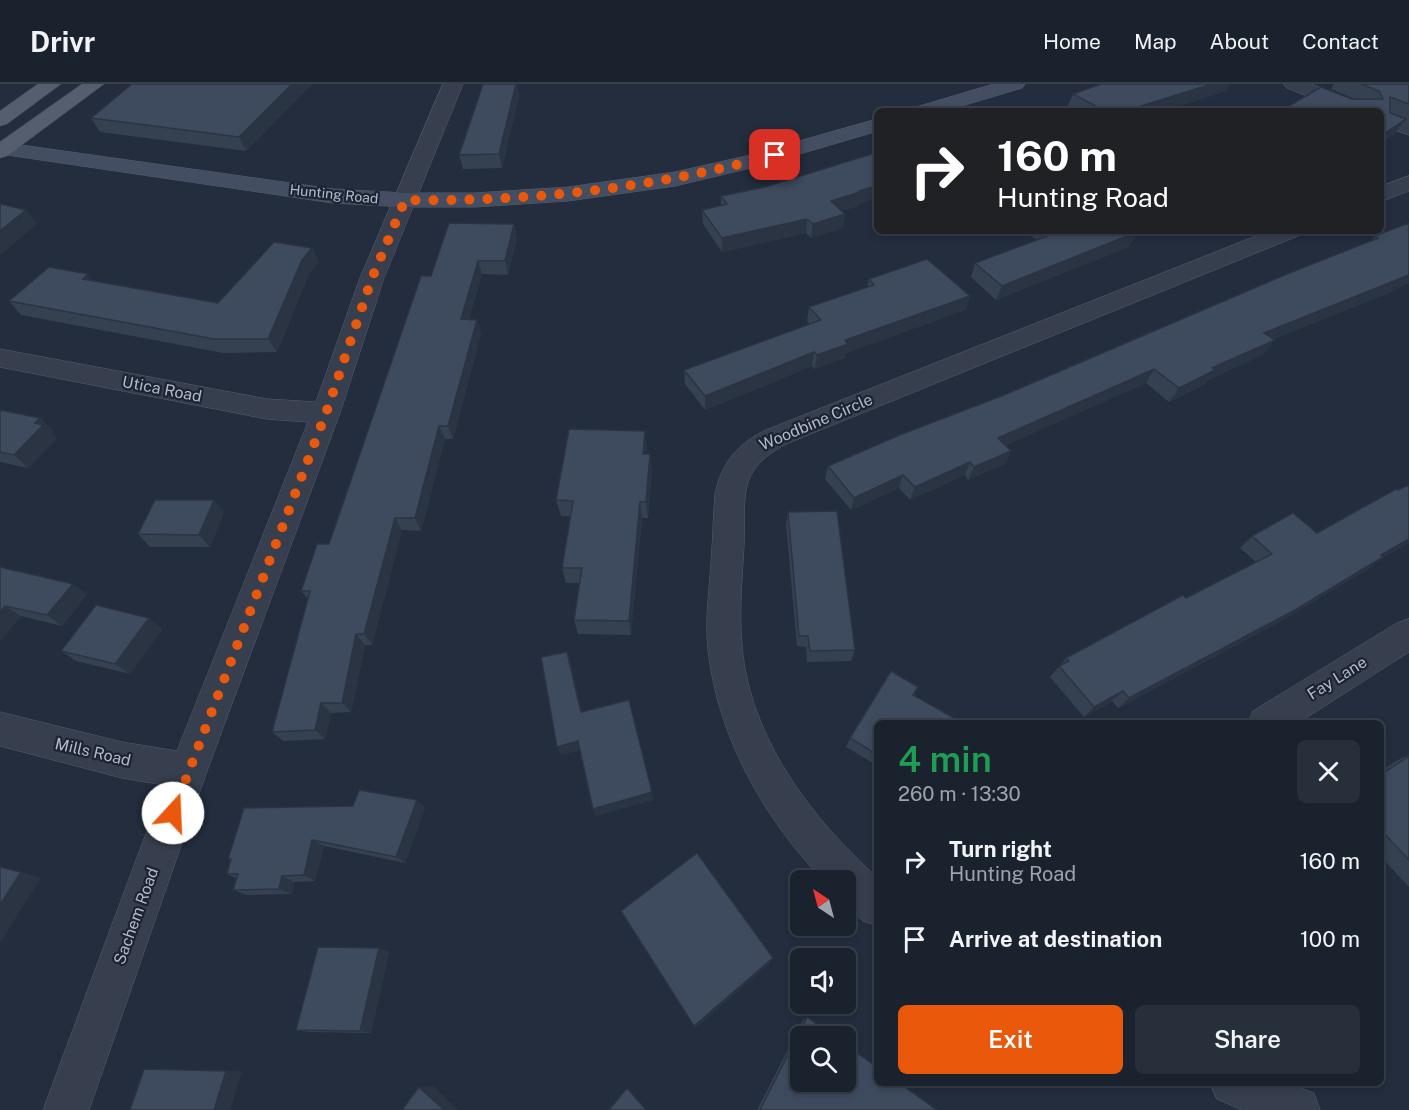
<!DOCTYPE html>
<meta charset="utf-8">
<style>
body{margin:0;font-family:"Public Sans",sans-serif;background:#272f3a;color:#f1f3f6;height:100vh;display:flex;flex-direction:column;font-size:22px;white-space:nowrap}
*{box-sizing:border-box;margin:0}
p{font-size:20px;color:#9fa4aa}
.icon{flex:none;width:33px;height:33px;fill:none;stroke:currentColor;stroke-width:2;stroke-linecap:round;stroke-linejoin:round}
.map{position:relative;flex:1;overflow:hidden}
.panel{position:absolute;left:874px;top:636px;width:510px;height:366px;display:flex;flex-direction:column;background:#1a222e;border-radius:9px;box-shadow:0 3px 9px #0003,0 0 0 2px #383f4a}
.panel>*{flex:none}
.banner{position:absolute;left:874px;top:24px;width:510px;height:126px;border-radius:9px;box-shadow:0 3px 9px #0003,0 0 0 2px #383f4a;background:#202124;color:#fff;overflow:hidden}
.needle{width:39px;rotate:324deg}
.buttons{position:absolute;left:790px;top:786px;display:grid;gap:12px}
.buttons a{display:grid;place-items:center;width:66px;height:66px;border-radius:9px;background:#1a222e;box-shadow:0 3px 9px #0003,0 0 0 2px #383f4a;font-size:30px}
.pin{position:absolute;display:grid;place-items:center;width:51px;height:51px;color:#fff;margin:-26px;border-radius:12px;box-shadow:0 3px 9px #0006}
.me{position:absolute;width:66px;margin:-33px;rotate:20deg;stroke-linejoin:round;filter:drop-shadow(0 0 4px #0008)}
.turn{display:flex;align-items:center;gap:21px;height:126px;padding:0 24px;font-size:27px}
.turn .icon{width:78px;height:78px;stroke-width:2.5}
.turn b{display:block;font-size:42px;line-height:51px}
.round{display:grid;place-items:center;flex:none;width:63px;height:63px;border-radius:9px;background:#272f3a}
.overview{display:flex;align-items:center;justify-content:space-between;height:102px;padding:0 24px}
h1{font-size:36px;font-weight:600;line-height:45px;color:#1e9e55}
.cta{display:flex;gap:12px;margin-top:auto;padding:12px 24px}
.cta a{flex:1;height:69px;border-radius:9px;background:#ea580c;color:#fff;font-size:24px;font-weight:600;line-height:69px;text-align:center}
.cta a+a{background:#272f3a;color:#f1f3f6}
ul{padding:0;list-style:none}
li{display:flex;align-items:center;gap:18px;height:78px;padding:0 24px}
li div{flex:1}
li b{display:block;font-size:22px}
li em{font-style:normal}
header{display:flex;align-items:center;gap:36px;box-sizing:border-box;height:84px;padding:0 30px;background:#1a222e;border-bottom:2px solid #383f4a}
header strong{font-size:28px}
nav{display:flex;gap:33px;margin-inline-start:auto;font-size:21px}
.map>svg:first-child{display:block}
</style>
<header>
<strong>Drivr</strong>
<nav><a>Home</a><a>Map</a><a>About</a><a>Contact</a></nav>
</header>
<div class="map">
<svg width="1409" height="1026" viewBox="0 0 1409 1026">
<rect width="100%" height="100%" fill="#232d3e"/>
<g fill="none" stroke-linecap="round" stroke-linejoin="round">
<g stroke="#555d6c" stroke-width="1">
<g id="minor">
<polygon points="443,0 463,0 384,194 340,329 207,687 89,1026 43,1026 164,701 122,694 0,662 0,628 122,658 177,667 308,338 267,335 0,283 0,265 267,315 316,318 360,194"/>
<polygon points="1284,0 1311,0 1369,23 1372,27 1344,27 1287,4"/>
<polygon points="1382,29 1409,38 1409,51 1382,42"/>
<polygon points="1409,92 1409,107 1382,117 1382,102"/>
<path d="M1269,147H1302L1298,152L786,360C736,387 746,411 744,461C742,495 739,528 742,562C750,654 811,734 878,794V842L863,837L846,820V796H823C763,733 718,653 708,566C705,537 709,507 711,479C713,456 713,433 715,410C722,378 737,360 766,346Z"/>
<polygon points="1409,535 1409,568 1298,639 1248,639 1253,627 1397,539"/>
<polygon points="1210,999 1288,999 1314,1009 1320,1026 1242,1026 1217,1015"/>
</g>
</g>
<g stroke="#555d6c" stroke-width="1">
<g id="secondary">
<polygon points="994,0 1025,0 1022,4 945,27 914,27 917,23"/>
<polygon points="878,35 878,47 759,82 675,102 568,117 475,123 405,123 333,119 0,70 0,58 333,105 405,109 475,109 568,103 675,88 746,72"/>
</g>
</g>
<g stroke="#404857" stroke-width="1">
<g id="primary">
<polygon points="38,0 61,0 7,40 0,42 0,27"/>
<polygon points="82,0 104,0 7,72 0,74 0,58"/>
</g>
</g>
<use href="#minor" fill="#373f4e" fill-rule="evenodd"/>
<use href="#secondary" fill="#444e62" fill-rule="evenodd"/>
<use href="#primary" fill="#555e6e" fill-rule="evenodd"/>
</g>
<g fill="#354051">
<polygon points="312,0 246,67 100,48 91,34"/>
<polygon points="483,0 517,0 519,12 502,84 463,85 459,71"/>
<polygon points="1101,0 1230,0 1226,7 1163,27 1073,27 1067,24 1073,10"/>
<polygon points="1334,0 1409,0 1409,37 1405,36 1395,49 1382,58 1382,27 1282,27 1284,25 1355,15 1331,5"/>
<polygon points="878,68 878,114 858,120 858,122 842,127 845,130 843,144 811,154 806,149 722,168 703,140 702,126 721,122 721,112 765,103"/>
<polygon points="1409,139 1391,208 1273,255 1264,270 1208,296 1205,300 1169,318 1146,299 1006,361 1011,367 1005,380 968,396 965,391 910,416 899,404 851,426 825,395 828,382 1004,311 1371,157 1375,152"/>
<polygon points="514,140 517,154 508,191 482,190 469,235 477,236 481,249 453,355 445,355 421,447 402,446 372,561 365,561 351,628 331,629 325,655 283,657 272,648 308,515 301,507 329,460 431,192"/>
<polygon points="1033,147 1136,147 1137,148 1129,163 996,216 971,193 975,179 1037,156 1031,152"/>
<polygon points="312,164 319,178 309,190 277,268 223,269 21,231 9,217 94,197 218,219"/>
<polygon points="869,195 970,212 965,226 846,269 845,274 815,285 812,282 705,326 685,300 684,286 810,240 807,237 809,223 867,203"/>
<polygon points="0,326 40,334 53,347 51,349 57,354 28,384 0,378"/>
<polygon points="647,364 646,370 650,370 652,387 648,434 642,434 631,551 578,550 574,536 580,499 566,499 562,484 571,432 561,432 556,416"/>
<polygon points="1409,401 1409,459 1383,473 1368,485 1281,537 1118,624 1112,617 1084,633 1050,593 1066,574 1256,478 1240,464 1252,452 1317,449"/>
<polygon points="224,428 210,463 150,463 138,450"/>
<polygon points="788,428 855,566 851,577 807,578 806,563 797,562 786,440"/>
<polygon points="0,483 87,510 62,542 21,532 0,557"/>
<polygon points="149,534 162,545 130,590 76,577 61,567"/>
<polygon points="914,611 878,639 878,682 846,663 850,654"/>
<polygon points="1409,671 1409,803 1382,774 1382,686 1398,676"/>
<polygon points="425,724 405,779 324,762 315,797 294,798 292,810 247,811 233,806 237,795 227,790 231,776 228,775"/>
<polygon points="621,827 770,879 695,944"/>
<polygon points="379,864 389,868 371,949 309,948 296,946"/>
<polygon points="807,933 937,1026 757,1026 803,936"/>
</g>
<g fill="#2b3442">
<polygon points="292,0 312,0 246,67 239,53"/>
<polygon points="516,0 517,0 519,12 502,84 499,70"/>
<polygon points="1212,0 1230,0 1226,7 1163,27 1125,27"/>
<polygon points="1406,35 1395,49 1382,58 1382,51"/>
<polygon points="878,101 878,114 858,120 858,122 829,131 831,117"/>
<polygon points="26,126 37,140 0,171 0,147"/>
<polygon points="845,130 843,144 811,154 813,140"/>
<polygon points="807,135 806,149 722,168 722,154"/>
<polygon points="514,140 517,154 508,191 505,177"/>
<polygon points="1137,148 1129,163 996,216 1002,202"/>
<polygon points="312,164 319,178 309,190 277,268 268,255 302,176"/>
<polygon points="478,177 482,190 465,249 461,235"/>
<polygon points="88,190 99,204 83,195"/>
<polygon points="1409,191 1409,199 1391,208 1254,263 1264,249"/>
<polygon points="970,212 965,226 846,269 845,274 815,285 817,271 845,256"/>
<polygon points="477,236 481,249 453,355 448,342"/>
<polygon points="1275,256 1264,270 1208,296 1205,300 1169,318 1179,304 1212,284"/>
<polygon points="814,268 812,282 705,326 705,312"/>
<polygon points="1154,285 1146,299 992,367 998,354"/>
<polygon points="40,334 53,347 51,349 57,354 28,384 14,371 35,339"/>
<polygon points="439,342 445,355 421,447 415,434"/>
<polygon points="645,347 647,364 644,386 643,370"/>
<polygon points="1011,367 1005,380 968,396 974,383"/>
<polygon points="650,370 652,387 648,434 646,418"/>
<polygon points="970,378 965,391 910,416 915,403"/>
<polygon points="903,391 899,404 851,426 854,414"/>
<polygon points="214,416 224,428 210,463 199,451"/>
<polygon points="640,418 642,434 631,551 629,537"/>
<polygon points="395,434 402,446 372,561 364,550"/>
<polygon points="1409,455 1409,459 1383,473 1368,485 1281,537 1118,624 1129,614"/>
<polygon points="73,500 87,510 62,542 47,531"/>
<polygon points="5,522 21,532 0,557 0,528"/>
<polygon points="149,534 162,545 130,590 115,580"/>
<polygon points="356,550 365,561 351,628 342,619"/>
<polygon points="567,568 571,578 584,638 581,628"/>
<polygon points="1123,607 1112,617 1084,633 1094,623"/>
<polygon points="321,619 331,629 325,655 315,646"/>
<polygon points="578,657 582,666 561,671 557,663"/>
<polygon points="652,708 654,716 596,732 593,725"/>
<polygon points="417,716 425,724 405,779 396,773"/>
<polygon points="312,756 324,762 315,797 304,791"/>
<polygon points="21,788 41,794 0,859 0,821"/>
<polygon points="282,792 294,798 292,810 279,805"/>
<polygon points="379,864 389,868 371,949 360,947"/>
<polygon points="773,874 770,879 695,944 694,942"/>
<polygon points="226,987 242,987 230,1026 214,1026"/>
<polygon points="433,1002 458,1026 444,1026 419,1003"/>
<polygon points="627,1004 628,1004 647,1026 646,1026"/>
</g>
<g fill="#3e4b5e" stroke="#2b3442" stroke-width="1.5">
<polygon points="132,0 292,0 239,53 91,34"/>
<polygon points="483,0 516,0 499,70 459,71"/>
<polygon points="1101,0 1212,0 1125,27 1105,27 1073,10"/>
<polygon points="1361,0 1409,0 1409,20 1390,13 1390,29 1406,35 1382,51 1382,27 1288,27 1284,25 1321,3 1352,15 1383,15 1379,7"/>
<polygon points="878,68 878,101 859,107 860,108 831,117 845,130 813,140 807,135 722,154 702,126 727,120 721,112 765,103"/>
<polygon points="0,120 26,126 0,147"/>
<polygon points="449,139 514,140 505,177 478,177 461,235 477,236 448,342 439,342 415,434 395,434 364,550 356,550 342,619 321,619 315,646 272,648 310,507 301,507 317,460 329,460 421,192 431,192"/>
<polygon points="1409,139 1409,191 1264,249 1275,256 1212,284 1215,286 1179,304 1154,285 998,354 1011,367 974,383 970,378 915,403 903,391 854,414 828,382 902,350 1004,311 1287,190 1378,154 1375,152"/>
<polygon points="1049,147 1136,147 1137,148 1002,202 975,179 1053,150"/>
<polygon points="274,158 312,164 302,176 268,255 214,255 9,217 49,183 88,190 83,195 218,219"/>
<polygon points="927,175 970,212 845,256 848,260 817,271 814,268 705,312 684,286 821,236 809,223 874,201 869,195"/>
<polygon points="0,326 40,334 35,339 43,341 14,371 0,368"/>
<polygon points="569,345 645,347 643,370 650,370 646,418 640,418 629,537 574,536 582,484 562,484 573,417 556,416"/>
<polygon points="1409,401 1409,455 1381,471 1383,473 1295,526 1129,614 1123,607 1094,623 1059,582 1069,577 1066,574 1183,511 1186,514 1272,470 1252,452 1293,429 1317,449 1396,405 1398,406"/>
<polygon points="155,416 214,416 199,451 138,450"/>
<polygon points="837,427 855,566 810,567 808,552 799,552 788,428"/>
<polygon points="0,483 73,500 47,531 5,522 0,528"/>
<polygon points="96,521 149,534 115,580 61,567"/>
<polygon points="567,568 581,628 629,616 652,708 593,725 578,657 557,663 541,573"/>
<polygon points="891,587 918,603 913,611 963,639 878,639 878,671 850,654"/>
<polygon points="1409,672 1409,776 1382,747 1382,690"/>
<polygon points="359,706 417,716 396,773 312,756 304,791 282,792 279,805 233,806 238,790 227,790 231,775 228,775 244,724 353,722"/>
<polygon points="697,769 773,874 694,942 621,827"/>
<polygon points="0,783 21,788 0,821"/>
<polygon points="318,863 379,864 360,947 296,946"/>
<polygon points="807,933 834,952 801,952 801,998 846,998 846,961 878,984 878,999 899,999 937,1026 760,1026"/>
<polygon points="144,985 226,987 214,1026 130,1026"/>
<polygon points="419,1003 444,1026 402,1026"/>
<polygon points="627,1004 646,1026 609,1026"/>
</g>
<g fill="none" stroke-linecap="round" stroke-linejoin="round">
<path stroke="#ea580c" stroke-width="10" stroke-dasharray="0 18" d="M173,729L326,329L372,194L405,116C531,118 653,104 775,71"/>
</g>
<g text-anchor="middle" dominant-baseline="central" stroke-width="4.5" stroke-linejoin="round" paint-order="stroke">
<g font-size="14" fill="#b3bac9" stroke="#1c2433">
<text transform="translate(334 110) rotate(6)">Hunting Road</text>
</g>
<g font-size="16" fill="#b3bac9" stroke="#1c2433">
<text transform="translate(162 305) rotate(11)">Utica Road</text>
<text transform="translate(816 338) rotate(-23)">Woodbine Circle</text>
<text transform="translate(1337 594) rotate(-32)">Fay Lane</text>
<text transform="translate(93 668) rotate(13)">Mills Road</text>
<text transform="translate(136 832) rotate(-70)">Sachem Road</text>
</g>
</g>
</svg>
<div class="buttons">
<a><svg class="needle" viewBox="-14 -14 28 28"><path d="M0-13l5 13h-10z" fill="#e53935"/><path d="M0 13l5-13h-10z" fill="#9fa4aa"/></svg></a>
<a><svg class="icon" aria-label="sound" viewBox="0 0 24 24"><path d="M4 9h4l5-4v14l-5-4H4zM17 9q2 3 0 6"/></svg></a>
<a><svg class="icon" aria-label="search" viewBox="0 0 24 24"><circle cx="10" cy="10" r="6"/><path d="M15 15l6 6"/></svg></a>
</div>
<div class="pin" style="left:775px;top:71px;background:#d93025"><svg class="icon" aria-label="arrive" viewBox="0 0 24 24"><path d="M6 21V4h12l-3 4 3 4H6"/></svg></div>
<svg class="me" style="left:173px;top:729px" viewBox="-20 -20 40 40"><circle r="19" fill="#fff"/><path d="M0-13L10 11 0 6-10 11z" fill="#ea580c"/></svg>
<div class="banner">
<div class="turn"><svg class="icon" aria-label="right" viewBox="0 0 24 24"><path d="M7 20v-9h11M14 6l5 5-5 5"/></svg><div><b>160 m</b>Hunting Road</div></div>
</div>
<section class="panel">
<div class="overview"><div><h1>4 min</h1><p>260 m · 13:30</p></div><a class="round"><svg class="icon" aria-label="close" viewBox="0 0 24 24"><path d="M6 6l12 12M18 6L6 18"/></svg></a></div>
<ul>
<li><svg class="icon" aria-label="right" viewBox="0 0 24 24"><path d="M7 20v-9h11M14 6l5 5-5 5"/></svg><div><b>Turn right</b><p>Hunting Road</p></div><em>160 m</em></li>
<li><svg class="icon" aria-label="arrive" viewBox="0 0 24 24"><path d="M6 21V4h12l-3 4 3 4H6"/></svg><div><b>Arrive at destination</b></div><em>100 m</em></li>
</ul>
<div class="cta"><a>Exit</a><a>Share</a></div>
</section>
</div>
